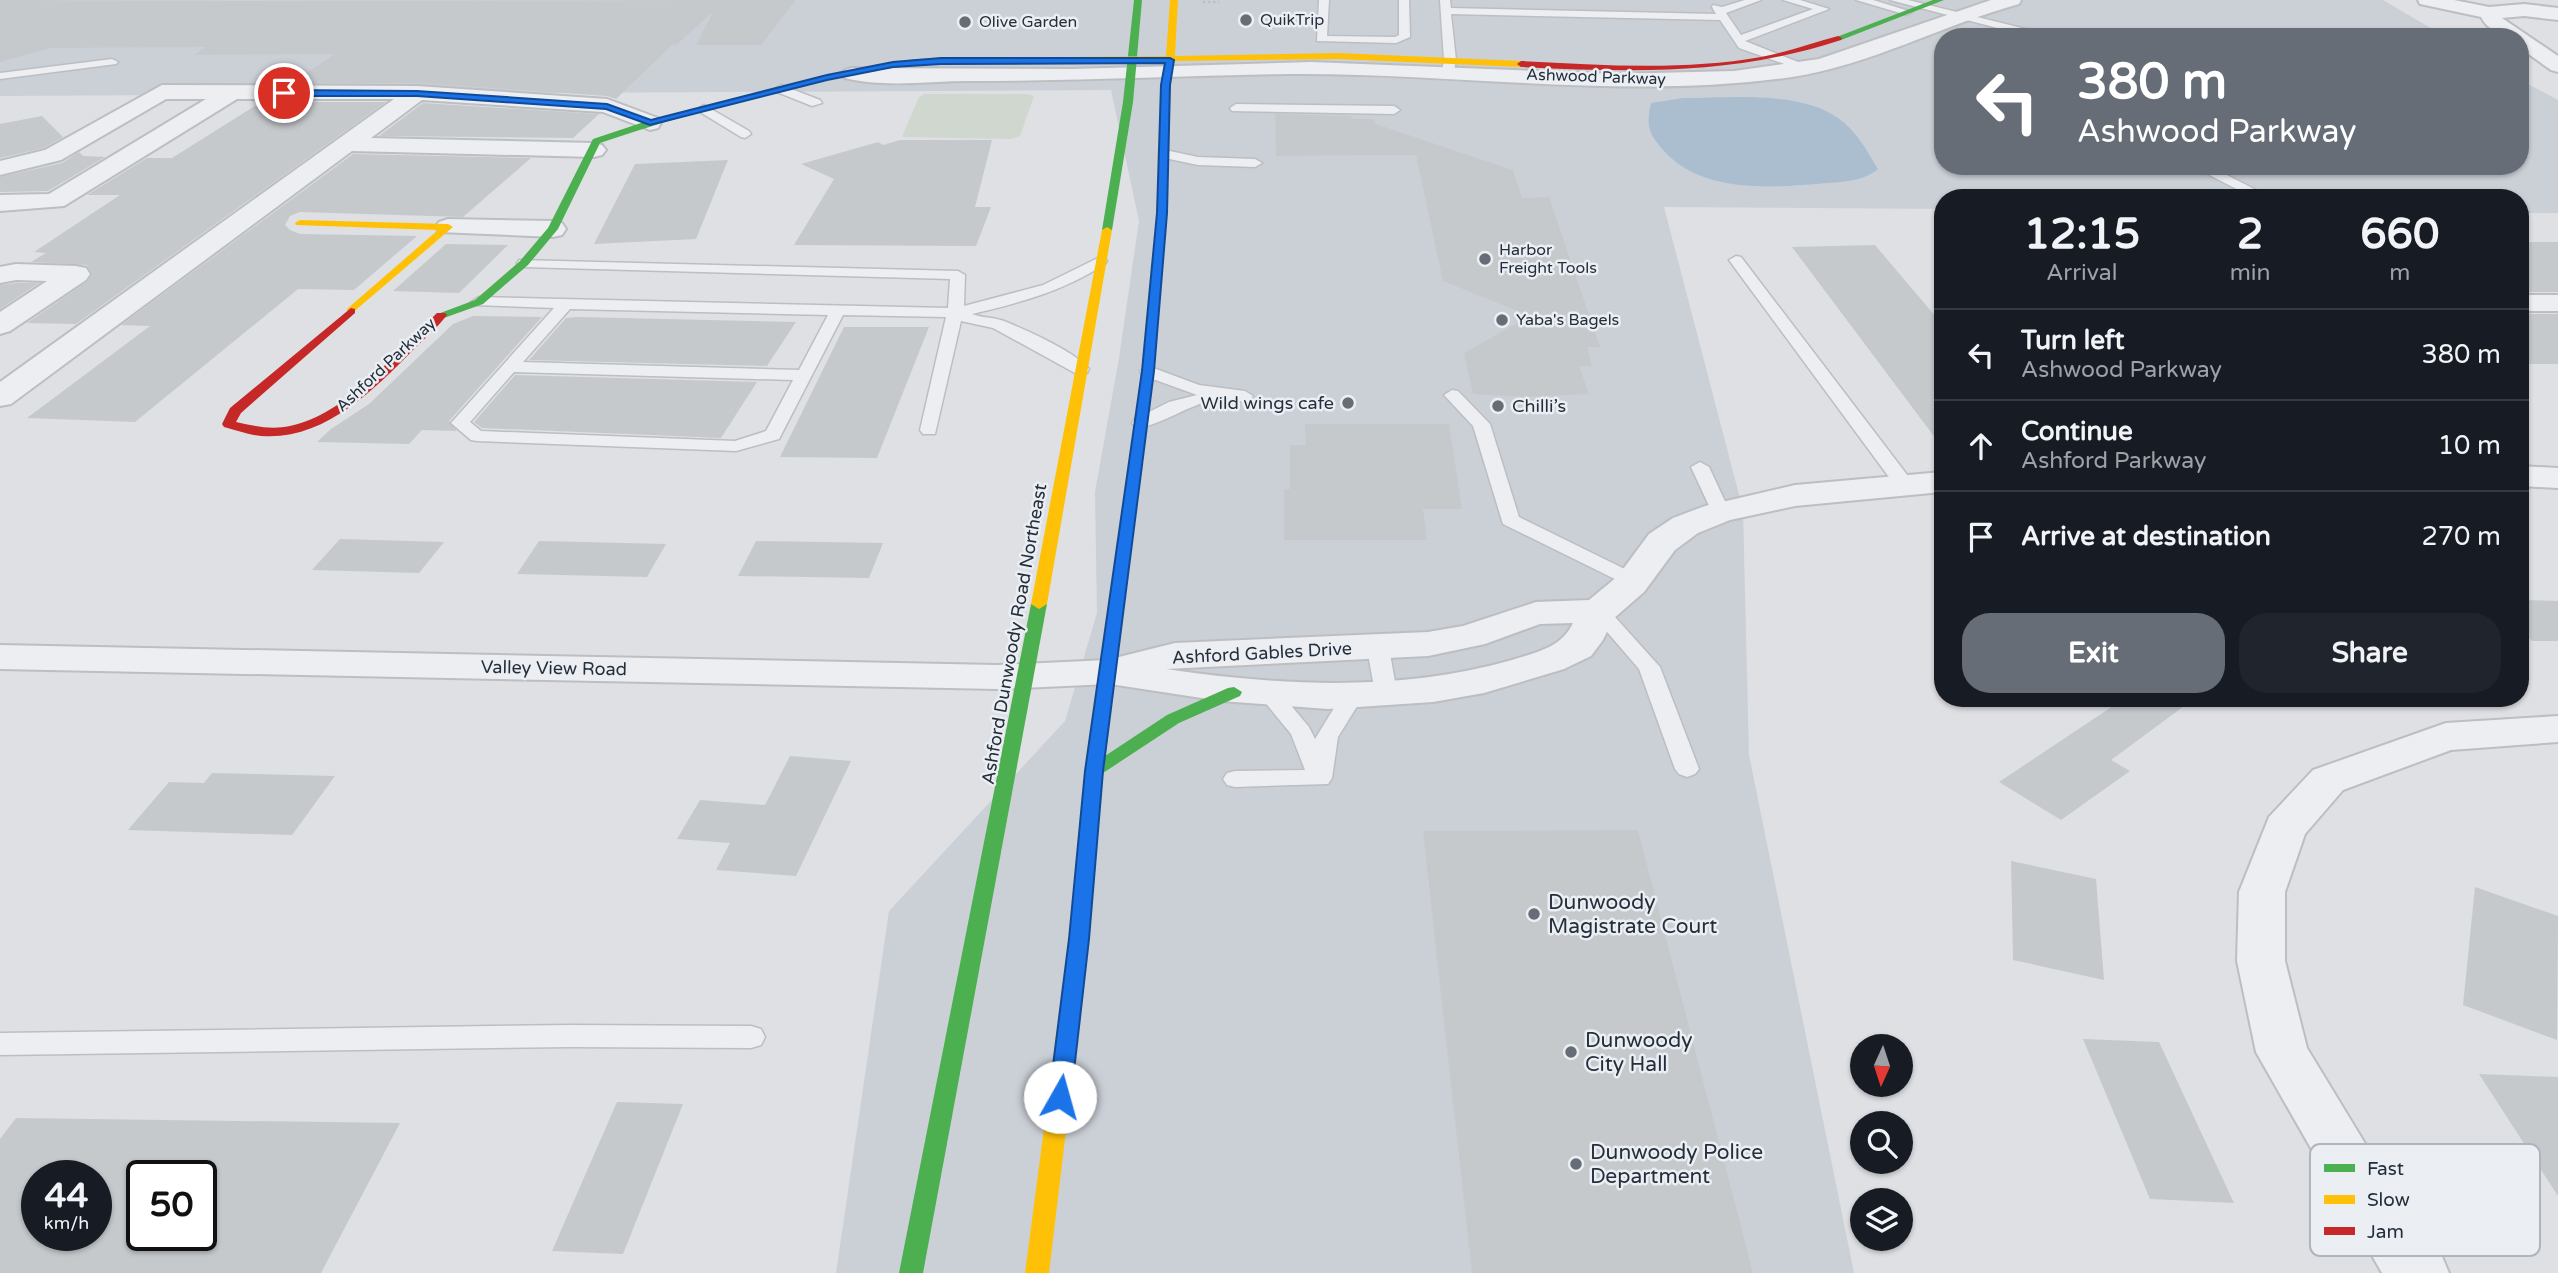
<!DOCTYPE html>
<meta charset="utf-8">
<style>
body{margin:0;font-family:"Varela Round",sans-serif;background:#20242c;color:#f1f3f6;height:100vh;display:flex;flex-direction:column;font-size:26px;white-space:nowrap}
*{box-sizing:border-box;margin:0}
p{font-size:23px;color:#9ea1a6}
.icon{flex:none;width:38px;height:38px;fill:none;stroke:currentColor;stroke-width:2;stroke-linecap:round;stroke-linejoin:round}
.map{position:relative;flex:1;overflow:hidden}
.panel{position:absolute;left:1934px;top:189px;width:595px;height:518px;display:flex;flex-direction:column;background:#171b24;border-radius:28px;box-shadow:0 2px 5px #0004}
.panel>*{flex:none}
.banner{position:absolute;left:1934px;top:28px;width:595px;height:147px;border-radius:28px;box-shadow:0 2px 5px #0004;background:#666d76;color:#fff;overflow:hidden}
.needle{width:46px;rotate:183deg}
.buttons{position:absolute;left:1850px;top:1034px;display:grid;gap:14px}
.buttons a{display:grid;place-items:center;width:63px;height:63px;border-radius:50%;background:#171b24;box-shadow:0 2px 5px #0004;font-size:35px}
.speed{position:absolute;left:21px;top:1160px;display:flex;gap:14px;font-size:35px;font-weight:700;text-align:center}
.speed>*{display:grid;place-content:center;width:91px;height:91px;border-radius:50%;background:#171b24;box-shadow:0 2px 5px #0004;line-height:1}
.speed small{font-size:18px;font-weight:400}
.speed .limit{border:4px solid #111;border-radius:10px;background:#fff;color:#111}
.pin{position:absolute;display:grid;place-items:center;width:60px;height:60px;color:#fff;margin:-30px;border:4px solid #fff;border-radius:50%;box-shadow:0 2px 7px #0007}
.me{position:absolute;width:77px;margin:-38px;rotate:7deg;stroke-linejoin:round;filter:drop-shadow(0 0 5px #0008)}
.turn{display:flex;align-items:center;gap:24px;height:147px;padding:0 28px;font-size:32px}
.turn .icon{width:91px;height:91px;stroke-width:2.5}
.turn b{display:block;font-size:49px;line-height:60px}
.eta{display:flex;justify-content:space-evenly;align-items:center;height:119px;text-align:center}
.eta b{font-size:42px;font-weight:700;line-height:49px}
.primary-button{display:flex;gap:14px;margin-top:auto;padding:14px 28px}
.primary-button a{flex:1;height:80px;border-radius:28px;background:#666d76;color:#fff;font-size:28px;font-weight:700;line-height:80px;text-align:center}
.primary-button a+a{background:#20242c;color:#f1f3f6}
ul{padding:0;list-style:none}
li{display:flex;align-items:center;gap:21px;height:91px;padding:0 28px;border-top:2px solid #363941}
li div{flex:1}
li b{display:block;font-size:26px}
li em{font-style:normal}
.map>svg:first-child{display:block}
</style>
<div class="map">
<svg width="2558" height="1273" viewBox="0 0 2558 1273">
<rect width="100%" height="100%" fill="#dee0e3"/>
<polygon fill="#cbd0d7" points="0,0 2383,0 2446,37 1942,37 1942,166 2520,166 2520,80 2558,100 2558,213 2520,213 2520,198 1942,198 1942,209 1664,207 1743,510 1749,755 1854,1273 836,1273 889,911 1065,721 1097,613 1095,492 1119,358 1139,221 1111,90 0,96"/>
<polygon fill="#cfd7ce" points="925,94 1027,94 1034,96 1020,136 1011,139 902,137 919,97"/>
<path fill="#abbecf" d="M1683,98C1729,98 1799,90 1838,118C1856,130 1867,151 1878,169C1862,183 1836,182 1816,184C1766,188 1701,192 1664,151C1648,133 1646,126 1651,103Z"/>
<g fill="#c6c9cc" fill-rule="evenodd">
<polygon points="0,0 226,1 796,0 761,45 696,45 713,12 676,45 672,45 616,99 607,96 417,83 291,83 335,54 194,55 206,47 51,48 0,62"/>
<polygon points="261,102 386,102 76,324 27,323 87,282 92,275 87,265 31,262 46,253 34,252 120,195 87,195 147,158 172,158"/>
<polygon points="423,103 599,114 573,138 379,136"/>
<polygon points="1275,114 1351,116 1352,119 1374,119 1376,124 1513,170 1522,198 1549,197 1600,347 1587,347 1592,366 1579,366 1589,394 1527,397 1473,394 1464,353 1530,316 1443,281 1416,155 1276,156"/>
<polygon points="42,116 63,137 44,148 0,158 0,124"/>
<polygon points="900,140 992,140 975,207 991,207 976,246 794,245 834,179 801,164 878,142 883,145"/>
<polygon points="79,152 83,156 105,157 48,191 0,192 0,177 62,163"/>
<polygon points="353,154 531,158 463,217 300,212 290,216 285,225 290,230 300,234 417,236 354,290 298,289 135,422 27,418 150,326 121,325"/>
<polygon points="728,160 696,239 594,244 635,164"/>
<rect x="2520" y="242" width="38" height="50"/>
<polygon points="446,244 508,245 459,293 393,291"/>
<polygon points="1875,245 1942,324 1942,447 1792,247"/>
<polygon points="16,283 39,283 0,309 0,285"/>
<rect x="2520" y="314" width="38" height="50"/>
<polygon points="473,316 542,317 449,421 457,431 422,430 409,444 317,442 331,429 369,404 453,324"/>
<polygon points="577,317 796,322 767,366 529,360 566,318"/>
<polygon points="844,327 929,327 877,458 780,457"/>
<polygon points="515,375 757,382 721,438 482,428 474,422"/>
<polygon points="1305,424 1449,424 1462,509 1423,509 1427,540 1284,540 1284,489 1290,489 1290,445 1306,445"/>
<polygon points="340,539 444,542 419,573 312,570"/>
<polygon points="539,541 666,544 647,577 517,574"/>
<polygon points="756,541 883,543 869,578 738,576"/>
<polygon points="2520,600 2558,601 2558,641 2532,641 2520,628"/>
<polygon points="2125,698 2195,698 2111,760 2130,771 2061,820 1999,782"/>
<polygon points="790,756 851,761 796,876 716,870 730,843 677,839 700,800 765,805"/>
<polygon points="212,773 335,776 292,835 128,830 169,782 204,783"/>
<polygon points="1638,830 1753,1273 1472,1273 1423,831"/>
<polygon points="2011,861 2096,879 2104,980 2013,960"/>
<polygon points="2475,887 2558,916 2557,1040 2463,1005"/>
<polygon points="2083,1039 2159,1042 2234,1203 2150,1199"/>
<polygon points="2479,1074 2558,1077 2558,1196"/>
<polygon points="617,1102 683,1104 623,1254 552,1251"/>
<path d="M16,1118L400,1123L321,1273H0V1139ZM37,1176H96V1236H37ZM142,1176H201V1236H142Z"/>
</g>
<g fill="none" stroke-linecap="round" stroke-linejoin="round">
<g stroke="#bcbec1" stroke-width="3">
<g id="lane">
<polygon points="1319,0 1329,0 1327,36 1395,37 1399,35 1399,0 1409,0 1410,37 1396,43 1317,41"/>
<polygon points="1440,0 1450,0 1451,8 1716,14 1712,7 1713,5 1722,7 1745,0 1761,0 1726,13 1741,35 1813,9 1783,0 1800,0 1829,9 1745,41 1808,66 1808,70 1804,71 1739,48 1720,20 1451,14 1456,60 1454,71 1448,74 1442,71 1444,60"/>
<polygon points="1856,0 1873,0 1912,12 1907,15"/>
<polygon points="1890,0 1908,0 2042,33 2064,34 2069,37 2032,37"/>
<polygon points="112,59 118,62 116,64 0,79 0,73"/>
<polygon points="781,85 820,100 822,103 812,106 777,92 775,89"/>
<polygon points="1236,104 1394,106 1400,110 1394,114 1232,111 1230,108"/>
<polygon points="704,105 749,131 751,134 745,138 741,137 700,112 698,109"/>
<polygon points="1165,150 1198,157 1255,159 1262,163 1255,167 1198,165 1160,157 1159,154"/>
<polygon points="2192,166 2209,166 2264,194 2258,198 2252,197"/>
<polygon points="1736,256 1741,257 1911,480 1913,484 1911,488 1897,488 1729,260"/>
<path d="M1100,257L1105,258L1107,261L1105,264C1064,291 1019,303 972,314C982,318 993,317 1004,321C1026,330 1074,351 1089,369L1087,373H1075L993,328L961,321L935,434H923L920,430L946,317L843,315L779,439L736,451L477,441L471,440L451,423L554,308L474,305L471,302L479,297L948,308L950,279L524,267L519,266L517,263L519,260L958,271L965,275L964,306L1043,285ZM570,309L828,315L799,370L523,362ZM514,372L793,380L766,431L735,441L481,431L470,422Z"/>
<path d="M1148,366L1199,385L1245,391L1253,396C1244,407 1230,397 1217,399C1196,401 1150,431 1135,427L1132,423L1135,419L1169,402L1197,395L1142,375L1140,371Z"/>
<polygon points="1452,390 1458,391 1490,424 1519,517 1641,577 1644,581 1641,585 1627,585 1503,524 1473,426 1444,395"/>
<polygon points="1700,462 1709,467 1729,510 1727,514 1720,516 1711,510 1691,467"/>
<polygon points="1599,605 1606,607 1660,667 1699,769 1695,774 1687,777 1679,774 1675,769 1639,669 1589,611 1592,607"/>
<polygon points="1378,642 1385,643 1389,648 1397,693 1394,698 1378,698 1375,693 1367,648 1371,643"/>
<polygon points="1270,688 1278,690 1309,727 1315,739 1345,690 1361,690 1364,695 1338,737 1332,778 1328,784 1235,787 1227,785 1223,779 1227,773 1235,771 1305,770 1291,734 1259,695 1262,690"/>
<polygon points="570,1025 751,1026 761,1029 765,1037 761,1045 751,1048 570,1047 0,1055 0,1033"/>
</g>
</g>
<g stroke="#bcbec1" stroke-width="4">
<g id="street">
<path d="M1991,0H2021L2019,4C1942,25 1871,65 1792,77C1624,101 1454,72 1286,74C1180,76 1075,81 969,81C929,81 884,88 845,78L841,74L845,70L852,68L1071,69L1311,62L1613,74L1734,71L1819,59Z"/>
<path d="M2418,0H2454L2489,7L2524,4L2558,8V20L2524,16L2502,18L2558,56V72L2551,70L2520,48V37C2504,37 2489,32 2481,17L2420,4Z"/>
<polygon points="162,85 417,86 607,99 658,118 661,123 658,128 650,130 603,112 422,100 371,138 594,143 602,145 606,150 602,155 594,157 352,151 11,404 0,406 0,382 394,99 237,99 64,206 0,211 0,195 49,194 206,99 166,99 61,160 0,175 0,161 45,150"/>
<polygon points="448,219 553,221 562,223 566,229 562,235 553,237 439,232 435,227 439,222"/>
<polygon points="16,264 76,266 86,268 90,274 86,280 10,331 0,334 0,312 47,281 16,280 0,283 0,267"/>
<rect x="2520" y="295" width="38" height="16"/>
<polygon points="2520,466 2558,468 2558,488 2520,486"/>
<path d="M1942,472V492L1795,506L1730,520L1698,533L1675,550L1644,592L1613,619L1603,640L1591,656L1564,669L1484,693L1433,702L1328,709L1221,701L1110,684L997,689L0,669V645L997,665L1107,660L1175,643L1428,632L1463,626L1536,602L1589,600L1618,576L1649,534L1673,518L1705,506L1795,485ZM1573,623C1561,648 1537,652 1512,660C1400,692 1281,686 1166,669L1428,656L1485,644L1540,624Z"/>
<polygon points="2558,716 2558,742 2451,750 2343,790 2305,834 2285,892 2285,961 2307,1048 2420,1234 2441,1254 2449,1273 2382,1273 2256,1052 2237,961 2239,892 2269,817 2313,770 2446,723"/>
</g>
</g>
<polyline stroke="#bcbfc2" stroke-width="2.5" stroke-dasharray="2.5 2.5" stroke-linecap="butt" points="1203,2 1219,2"/>
<use href="#lane" fill="#edeef1" fill-rule="evenodd"/>
<use href="#street" fill="#edeef1" fill-rule="evenodd"/>
<g fill="#4caf50" fill-rule="evenodd">
<polygon points="1134,0 1142,0 1133,102 1112,230 1107,233 1102,230 1123,102"/>
<polygon points="1933,0 1944,0 1841,40 1834,38"/>
<path d="M979,58L982,59V63C959,66 935,62 912,65C810,79 698,110 600,143L558,229L528,265L483,304L441,319L435,315L475,300L520,261L548,228L593,139L647,121L826,75L915,59Z"/>
<polygon points="1161,219 1166,222 1154,371 1105,756 1167,715 1228,688 1234,687 1242,692 1240,696 1179,723 1103,773 1099,785 1087,785 1084,781 1085,771 1142,371 1156,222"/>
<polygon points="1039,599 1047,604 923,1273 899,1273 1031,604"/>
</g>
<g fill="#ffc107" fill-rule="evenodd">
<polygon points="1170,0 1178,0 1175,56 1338,53 1521,61 1525,64 1521,67 1338,59 1174,61 1170,85 1166,222 1161,225 1156,222 1162,85 1166,61 979,64 975,61 979,58 1166,56"/>
<polygon points="300,220 448,224 453,227 351,314 347,313 347,309 438,230 296,225 295,223"/>
<polygon points="1107,227 1112,230 1047,604 1039,609 1031,604 1102,230"/>
<polygon points="1093,775 1099,777 1102,781 1089,938 1049,1273 1025,1273 1069,938 1084,781 1087,777"/>
</g>
<g fill="#c62828" fill-rule="evenodd">
<path d="M1838,36L1842,38L1841,40C1731,76 1635,72 1521,67L1517,64L1521,61C1601,65 1682,71 1761,57C1787,52 1812,43 1838,36Z"/>
<path d="M351,308L355,309V313L241,413L236,422C254,426 271,430 290,426C346,415 397,351 437,313H445L447,315C437,328 424,339 413,350C373,391 323,441 261,436C249,435 236,430 224,427L222,424L230,408Z"/>
</g>
</g>
<polygon fill="#1a73e8" stroke="#114b97" stroke-width="2" points="941,58 1170,58 1174,60 1170,85 1167,213 1154,371 1103,771 1089,939 1071,1097 1067,1103 1060,1106 1052,1103 1049,1097 1069,939 1085,771 1142,371 1157,213 1161,85 1165,63 941,64 893,67 827,80 650,125 606,109 417,96 284,96 280,93 284,90 417,91 607,104 651,120 827,75 893,62"/>
<g fill="#666d76" stroke="#ebeff4" stroke-width="2.5">
<circle cx="1246" cy="20" r="7"/>
<circle cx="965" cy="22" r="7"/>
<circle cx="1485" cy="259" r="7"/>
<circle cx="1502" cy="320" r="7"/>
<circle cx="1348" cy="403" r="7"/>
<circle cx="1498" cy="406" r="7"/>
<circle cx="1534" cy="914" r="7"/>
<circle cx="1571" cy="1052" r="7"/>
<circle cx="1576" cy="1164" r="7"/>
</g>
<g text-anchor="middle" dominant-baseline="central" stroke-width="5" stroke-linejoin="round" paint-order="stroke">
<g font-size="16" fill="#252f3c" stroke="#ebeff4" text-anchor="start">
<text x="1260" y="20">QuikTrip</text>
<text x="979" y="22">Olive Garden</text>
<text x="1499" y="250">Harbor<tspan x="1499" dy="18">Freight Tools</tspan></text>
<text x="1516" y="320">Yaba's Bagels</text>
</g>
<g font-size="16" fill="#252f3c" stroke="#ebeff4">
<text transform="translate(1596 77) rotate(2)">Ashwood Parkway</text>
<text transform="translate(386 365) rotate(-43)">Ashford Parkway</text>
</g>
<g font-size="18" fill="#252f3c" stroke="#ebeff4" text-anchor="end">
<text x="1334" y="403">Wild wings cafe</text>
<text x="1512" y="406" text-anchor="start">Chilli’s</text>
</g>
<g font-size="18" fill="#252f3c" stroke="#ebeff4">
<text transform="translate(1014 634) rotate(-80)">Ashford Dunwoody Road Northeast</text>
<text transform="translate(1262 653) rotate(-3)">Ashford Gables Drive</text>
<text transform="translate(554 668) rotate(1)">Valley View Road</text>
</g>
<g font-size="21" fill="#252f3c" stroke="#ebeff4" text-anchor="start">
<text x="1548" y="902">Dunwoody<tspan x="1548" dy="24">Magistrate Court</tspan></text>
<text x="1585" y="1040">Dunwoody<tspan x="1585" dy="24">City Hall</tspan></text>
<text x="1590" y="1152">Dunwoody Police<tspan x="1590" dy="24">Department</tspan></text>
</g>
</g>
<rect x="2310" y="1144" width="230" height="112" rx="10" fill="#ebeff4" stroke="#b0b5bd" stroke-width="2"/>
<rect x="2324" y="1164" width="31" height="8" fill="#4caf50"/>
<rect x="2324" y="1195" width="31" height="9" fill="#ffc107"/>
<rect x="2324" y="1227" width="31" height="8" fill="#c62828"/>
<g font-size="19" fill="#252f3c">
<text x="2367" y="1175">Fast</text>
<text x="2367" y="1206">Slow</text>
<text x="2367" y="1238">Jam</text>
</g>
</svg>
<div class="buttons">
<a><svg class="needle" viewBox="-14 -14 28 28"><path d="M0-13l5 13h-10z" fill="#e53935"/><path d="M0 13l5-13h-10z" fill="#9ea1a6"/></svg></a>
<a><svg class="icon" aria-label="search" viewBox="0 0 24 24"><circle cx="10" cy="10" r="6"/><path d="M15 15l6 6"/></svg></a>
<a><svg class="icon" aria-label="layers" viewBox="0 0 24 24"><path d="M12 4l9 5-9 5-9-5zM3 14l9 5 9-5"/></svg></a>
</div>
<div class="speed"><div>44<small>km/h</small></div><div class="limit">50</div></div>
<div class="pin" style="left:284px;top:93px;background:#d93025"><svg class="icon" aria-label="arrive" viewBox="0 0 24 24"><path d="M6 21V4h12l-3 4 3 4H6"/></svg></div>
<svg class="me" style="left:1060px;top:1097px" viewBox="-20 -20 40 40"><circle r="19" fill="#fff"/><path d="M0-13L10 11 0 6-10 11z" fill="#1a73e8"/></svg>
<div class="banner">
<div class="turn"><svg class="icon" aria-label="left" viewBox="0 0 24 24"><path d="M17 20v-9H6M10 6l-5 5 5 5"/></svg><div><b>380 m</b>Ashwood Parkway</div></div>
</div>
<section class="panel">
<div class="eta">
<div><b>12:15</b><p>Arrival</p></div>
<div><b>2</b><p>min</p></div>
<div><b>660</b><p>m</p></div>
</div>
<ul>
<li><svg class="icon" aria-label="left" viewBox="0 0 24 24"><path d="M17 20v-9H6M10 6l-5 5 5 5"/></svg><div><b>Turn left</b><p>Ashwood Parkway</p></div><em>380 m</em></li>
<li><svg class="icon" aria-label="ahead" viewBox="0 0 24 24"><path d="M12 20V5M6 11l6-6 6 6"/></svg><div><b>Continue</b><p>Ashford Parkway</p></div><em>10 m</em></li>
<li><svg class="icon" aria-label="arrive" viewBox="0 0 24 24"><path d="M6 21V4h12l-3 4 3 4H6"/></svg><div><b>Arrive at destination</b></div><em>270 m</em></li>
</ul>
<div class="primary-button"><a>Exit</a><a>Share</a></div>
</section>
</div>
